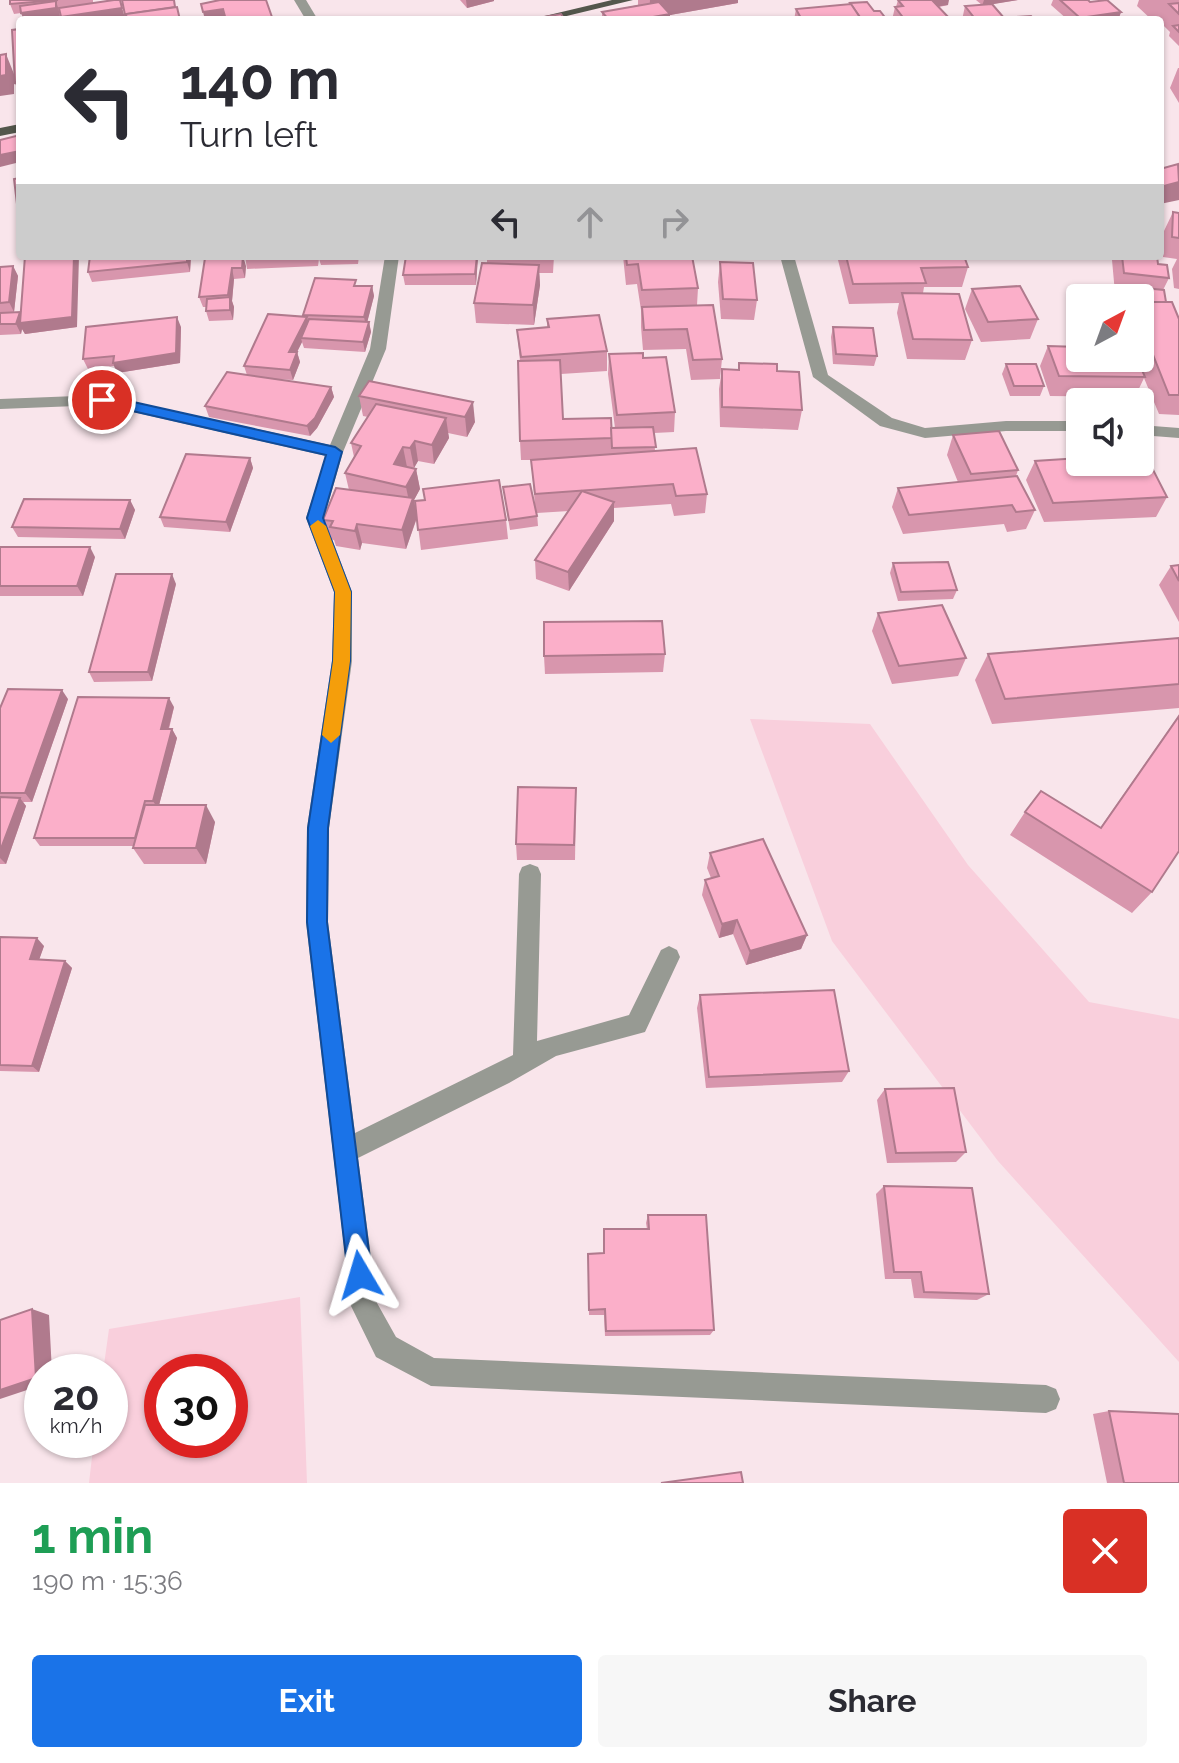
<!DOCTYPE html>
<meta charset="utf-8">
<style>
body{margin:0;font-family:Raleway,sans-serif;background:#f7f7f7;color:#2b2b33;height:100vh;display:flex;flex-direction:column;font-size:30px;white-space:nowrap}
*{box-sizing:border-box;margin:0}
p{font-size:26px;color:#7c7c81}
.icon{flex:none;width:44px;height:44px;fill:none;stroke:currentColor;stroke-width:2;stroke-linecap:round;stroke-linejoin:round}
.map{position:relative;height:1483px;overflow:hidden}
.sheet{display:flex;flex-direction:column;background:#fff;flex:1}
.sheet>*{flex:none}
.hud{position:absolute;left:16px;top:16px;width:1148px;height:244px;border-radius:8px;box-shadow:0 2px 6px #0004;background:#fff;color:#2b2b33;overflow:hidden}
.needle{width:52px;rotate:41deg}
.tools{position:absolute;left:1066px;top:284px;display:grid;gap:16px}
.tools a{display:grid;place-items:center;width:88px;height:88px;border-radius:8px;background:#fff;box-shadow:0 2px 6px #0004;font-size:40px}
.speed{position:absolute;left:24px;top:1354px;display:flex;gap:16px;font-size:40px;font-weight:700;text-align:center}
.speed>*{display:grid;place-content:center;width:104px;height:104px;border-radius:50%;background:#fff;box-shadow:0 2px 6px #0004;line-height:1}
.speed small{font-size:20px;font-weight:400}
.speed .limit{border:12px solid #d22;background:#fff;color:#111}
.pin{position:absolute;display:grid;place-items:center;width:68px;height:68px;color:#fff;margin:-34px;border:4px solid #fff;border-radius:50%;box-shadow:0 2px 8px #0007}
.me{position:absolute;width:88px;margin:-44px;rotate:353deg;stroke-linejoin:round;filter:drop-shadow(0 0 6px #0008)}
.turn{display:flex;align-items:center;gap:28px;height:168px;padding:0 32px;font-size:36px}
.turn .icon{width:104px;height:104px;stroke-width:2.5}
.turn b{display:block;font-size:56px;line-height:68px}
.lanes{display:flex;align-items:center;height:76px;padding:0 32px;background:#0003;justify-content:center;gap:40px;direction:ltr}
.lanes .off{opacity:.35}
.round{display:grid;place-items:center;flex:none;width:84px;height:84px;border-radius:8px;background:#f7f7f7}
.summary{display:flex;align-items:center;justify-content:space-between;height:136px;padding:0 32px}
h1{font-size:48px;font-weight:700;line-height:60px;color:#1e9e55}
.action{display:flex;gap:16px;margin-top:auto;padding:16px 32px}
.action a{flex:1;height:92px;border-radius:8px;background:#1a73e8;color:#fff;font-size:32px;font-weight:700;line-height:92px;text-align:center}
.action a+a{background:#f7f7f7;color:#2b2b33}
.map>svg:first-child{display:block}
</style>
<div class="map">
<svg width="1179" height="1483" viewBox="0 0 1179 1483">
<rect width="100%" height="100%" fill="#f9e5eb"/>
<g fill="#f9cfdc" fill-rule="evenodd">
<polygon points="750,719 870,724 968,865 1089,1002 1179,1019 1179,1362 998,1161 832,941"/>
<path d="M300,1297L307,1483H89L94,1440H110V1372H103L109,1329ZM162,1372H230V1440H162Z"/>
</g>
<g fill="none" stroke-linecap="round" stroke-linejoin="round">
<g fill="#979a93" fill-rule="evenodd">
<polygon points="294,0 306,0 318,20 306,20"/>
<polygon points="385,256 399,256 386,349 343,452 324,518 352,592 352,661 329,828 328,922 355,1133 513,1055 519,874 522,867 530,864 538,867 541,874 537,1041 629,1015 661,950 669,946 677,950 680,957 645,1032 556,1056 509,1083 358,1158 377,1303 396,1337 434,1358 1046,1385 1056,1389 1060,1399 1056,1409 1046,1413 431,1386 376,1357 351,1306 306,922 307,828 332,661 334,592 306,518 326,456 102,405 0,409 0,399 102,395 330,445 370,349"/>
<polygon points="780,256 794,256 828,375 892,418 925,428 1006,421 1080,421 1080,431 1006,431 925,438 880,426 813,377"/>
<polygon points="1140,425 1179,428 1179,438 1140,435"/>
</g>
<g fill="#53574c" fill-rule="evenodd">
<polygon points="612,0 633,0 550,20 528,20"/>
<polygon points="20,124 20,132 0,136 0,128"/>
</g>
</g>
<g fill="#d896ad">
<polygon points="10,0 93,0 93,3 125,18 118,19 59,10 60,17 42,20 24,20 21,13 14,14 10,4"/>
<polygon points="460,0 494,0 494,1 467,8"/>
<polygon points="638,0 738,0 738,3 670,15 670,20 602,20 602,12 638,5"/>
<polygon points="898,0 948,5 939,7 951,20 892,20 895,7 896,7"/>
<polygon points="976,0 1018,0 992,4 1004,18 1035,20 962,20 965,6 982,5"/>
<polygon points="1053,0 1088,0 1090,2 1121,12 1119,18 1127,20 1068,20 1051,5"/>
<polygon points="1139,0 1179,0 1179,46 1169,36 1170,32 1161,23 1163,19 1152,20 1137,6"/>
<polygon points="796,9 874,11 887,20 794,20"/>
<polygon points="1178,68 1179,68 1179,103 1170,88"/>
<polygon points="1173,212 1179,213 1179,289 1174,288 1172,269 1177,259 1163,257 1164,231"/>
<polygon points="191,256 190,272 92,282 88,272"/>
<polygon points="245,256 359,256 358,264 321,265 319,259 318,266 247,269"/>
<polygon points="406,256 478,256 476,285 405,285 403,275"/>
<polygon points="487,256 554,256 553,273 539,273 540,285 534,325 476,323 474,303 487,263"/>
<polygon points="623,256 692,256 698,288 697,305 722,359 720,379 691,380 686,349 643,350 641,327 641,310 637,284 626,285"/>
<polygon points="837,256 964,256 968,267 962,287 924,287 923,293 972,340 965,360 907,359 897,313 899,303 849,304"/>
<polygon points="1061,256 1089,256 1087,259"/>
<polygon points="1114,256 1157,256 1158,264 1169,278 1163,290 1166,302 1179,319 1179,415 1159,414 1144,378 1135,397 1050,396 1040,366 1048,346 1080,358 1140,358 1140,298 1129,298 1130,295 1115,293 1112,260"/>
<polygon points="205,258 246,266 245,278 234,279 232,301 234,307 233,320 209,321 206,311 206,307 203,307 199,297"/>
<polygon points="720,262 757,300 754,320 721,319 718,282"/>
<polygon points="13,266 18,276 14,312 77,327 25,334 22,329 21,334 0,335 0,267"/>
<polygon points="357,286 372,286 374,296 367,322 369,322 371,332 365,352 304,348 302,342 297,352 300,362 293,380 273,379 331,387 334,397 317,428 310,436 209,417 205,406 247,375 244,366 304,316 303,315"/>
<polygon points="972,289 1038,319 1030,339 981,342 965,309"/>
<polygon points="547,319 607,351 607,371 561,374 563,419 615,428 608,374 609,354 643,358 675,412 674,432 654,433 655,451 707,494 705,513 674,516 671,504 614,508 614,521 569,591 536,579 535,560 569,511 537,513 538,526 510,530 503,487 535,505 531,460 521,460 520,441 520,361 517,330 547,327"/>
<polygon points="181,327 180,363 117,373 114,366 88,369 83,359"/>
<polygon points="833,327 877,356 874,366 833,364 831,337"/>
<polygon points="739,363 777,371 802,410 798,430 720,427 719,389 722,369 738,370"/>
<polygon points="1006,364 1044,386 1040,396 1010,396 1002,374"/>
<polygon points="369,381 475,422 467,437 448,433 449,438 434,464 418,461 414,468 407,467 416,469 420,489 414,500 416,512 506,520 508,539 421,550 417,518 406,549 362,543 360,550 336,546 334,540 328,539 323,520 349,490 345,473 354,457 351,443 368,417 363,416 359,396"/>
<polygon points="953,435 1018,470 1016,476 1035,510 1026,529 1007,532 1004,524 903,534 892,507 898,488 958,482 947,455"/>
<polygon points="1076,442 1080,442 1080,462 1167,497 1156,517 1044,522 1026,480 1035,461 1069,459"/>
<polygon points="250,458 253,468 230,532 164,527 160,517"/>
<polygon points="130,500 135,510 125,539 18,537 12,527"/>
<polygon points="0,547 95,557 83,596 0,596"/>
<polygon points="893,563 957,590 953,599 898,601 890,573"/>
<polygon points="1179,565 1179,622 1159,585 1171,566"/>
<polygon points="176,584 152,681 94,682 89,672"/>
<polygon points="878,613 966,658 958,676 892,684 872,631"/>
<polygon points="1179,638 1179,708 992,724 975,680 988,654"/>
<polygon points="665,654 663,672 545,674 544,656"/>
<polygon points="68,699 32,802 23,802 26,806 6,864 0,864 0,708"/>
<polygon points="174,707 169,729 172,729 177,738 159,805 215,822 206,864 144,864 133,848 134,846 40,846 34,838"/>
<polygon points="1179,715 1179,851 1152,892 1132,913 1010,835 1025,812 1100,828"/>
<polygon points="576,805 575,860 517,860 516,844"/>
<polygon points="710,853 807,935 801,949 746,965 733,934 719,938 702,895 705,880 711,878 707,868"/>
<polygon points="0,937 44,946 39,959 65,961 72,968 39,1072 0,1071"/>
<polygon points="700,995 849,1071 842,1082 706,1088 697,1008"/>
<polygon points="885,1089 966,1152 956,1162 887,1163 877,1100"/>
<polygon points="884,1186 989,1294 977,1300 914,1298 911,1279 885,1279 876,1194"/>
<polygon points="648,1215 714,1330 710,1335 605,1336 604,1315 589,1315 588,1254 604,1253 647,1229 646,1223"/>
<polygon points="1109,1411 1179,1483 1107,1483 1093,1414"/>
</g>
<g fill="#b07a8d">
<polygon points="120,0 125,18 118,19 118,20 62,20 61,17"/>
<polygon points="466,0 494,0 494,1 467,8"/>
<polygon points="650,0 738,0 738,3 670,15 670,20 636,20 649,18"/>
<polygon points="930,0 949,0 948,5 928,8"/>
<polygon points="984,0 1018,0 982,6"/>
<polygon points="56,1 59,11 60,17 42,20 24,20 21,13"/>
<polygon points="223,9 226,20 205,20 203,12"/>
<polygon points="1121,12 1118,20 1080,20 1080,18"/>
<polygon points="6,54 14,74 14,94 0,96 0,76"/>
<polygon points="20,82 20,92 19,93 15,83"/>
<polygon points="20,151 20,162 0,167 0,155"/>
<polygon points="1179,182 1179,200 1160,204 1160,187"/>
<polygon points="74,256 79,256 77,327 25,334 22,329 21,334 16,324 20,312"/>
<polygon points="187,256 191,256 190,272 187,262"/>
<polygon points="243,256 246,266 245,278 242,268"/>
<polygon points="477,256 478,256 476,285 475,274"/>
<polygon points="539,265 540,285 534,325 533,305"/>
<polygon points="13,266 18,276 14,312 9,302"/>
<polygon points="232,268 234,279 232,301 234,307 233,320 230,310 230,302 228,295"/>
<polygon points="372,286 374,296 366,327 364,317"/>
<polygon points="177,317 181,327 180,363 117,373 113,363"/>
<polygon points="307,317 310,327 301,338 302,342 292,362 289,352"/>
<polygon points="369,322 371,332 365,352 363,342"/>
<polygon points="297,352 300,362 293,380 290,370"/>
<polygon points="331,387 334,397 317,428 310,436 307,426"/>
<polygon points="473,402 475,422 467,437 465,417"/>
<polygon points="446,418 449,438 434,464 432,445"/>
<polygon points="415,441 418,461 414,468 410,448"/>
<polygon points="403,447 407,467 397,484 394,464"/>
<polygon points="250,458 253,468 230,532 226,522"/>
<polygon points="416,469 420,489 414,500 417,517 406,549 402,530 410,506 406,487"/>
<polygon points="130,500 135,510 125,539 120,529"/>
<polygon points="614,502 614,521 569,591 568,572"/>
<polygon points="357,524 362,543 360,550 355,531"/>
<polygon points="90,547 95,557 83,596 77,586"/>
<polygon points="172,574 176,584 152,681 148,672"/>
<polygon points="62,690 68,699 32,802 25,793"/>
<polygon points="169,698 174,707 166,738 161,729"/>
<polygon points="172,729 177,738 158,809 153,801"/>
<polygon points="20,798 26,806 6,864 0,858 0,851"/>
<polygon points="206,805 215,822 206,864 196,848"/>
<polygon points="737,920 733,934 719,938 722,924"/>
<polygon points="807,935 801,949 746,965 750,951"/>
<polygon points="37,938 44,946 37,966 30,959"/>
<polygon points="65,961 72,968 39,1072 32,1066"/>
<polygon points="32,1309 49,1315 52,1372 42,1372 42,1385 0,1399 0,1390"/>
</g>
<g fill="#fbafc9" stroke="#b07a8d" stroke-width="2">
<polygon points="10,0 58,0 10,4"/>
<polygon points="114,0 120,0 122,8 61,17 59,8"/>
<polygon points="122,0 174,0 175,7 126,14 127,20 126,20"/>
<polygon points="220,0 266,0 273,20 226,20 223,9 203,12 201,4"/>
<polygon points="898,0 932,0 951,20 905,20 895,7 903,6"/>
<polygon points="1060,0 1088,0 1090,2 1107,0 1121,12 1080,18"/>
<polygon points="56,1 56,8 21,13 20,6"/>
<polygon points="659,2 670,14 636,20 609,20 602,12"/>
<polygon points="867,2 874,11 880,11 887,20 862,20 850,3"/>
<polygon points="1179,3 1179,14 1169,4"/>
<polygon points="851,4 861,19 853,20 802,20 796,9"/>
<polygon points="992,4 1004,18 1031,16 1035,20 976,20 965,6"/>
<polygon points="177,7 180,20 127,20 126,14"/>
<polygon points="561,14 565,20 532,19"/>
<polygon points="117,16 118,20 88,20"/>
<polygon points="1124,17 1127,20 1104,20"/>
<polygon points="1179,25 1179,32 1173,26"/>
<polygon points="20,29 20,82 15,83 12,30"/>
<polygon points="6,54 6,75 0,76 0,55"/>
<polygon points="20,135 20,151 0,155 0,140"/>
<polygon points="1178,164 1179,182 1160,187 1160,169"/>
<polygon points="20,178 20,203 17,204 14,179"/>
<polygon points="1173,212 1179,213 1179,238 1172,237"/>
<polygon points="25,256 74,256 72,317 20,323"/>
<polygon points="90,256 187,256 187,262 88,272"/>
<polygon points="243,256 242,268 232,268 228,295 199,297 205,258"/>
<polygon points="245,256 316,256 244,258"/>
<polygon points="406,256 477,256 475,274 403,275"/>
<polygon points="626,256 692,256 698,288 642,290 638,264 627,265"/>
<polygon points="846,256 964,256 968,267 921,268 926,283 853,284"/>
<polygon points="1122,256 1157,256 1158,264 1167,265 1169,278 1124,273"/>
<polygon points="720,262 753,263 757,300 723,299"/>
<polygon points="482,263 539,265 533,305 474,303"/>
<polygon points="13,266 9,302 0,303 0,267"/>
<polygon points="315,278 356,280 354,286 372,286 364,317 303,315"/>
<polygon points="1020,286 1038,319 988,322 972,289"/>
<polygon points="1133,287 1164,290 1166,302 1140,302 1140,298 1135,298"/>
<polygon points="902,293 959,294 972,340 913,339"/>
<polygon points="230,297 230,310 206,311 207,299"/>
<polygon points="1140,302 1172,302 1179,319 1179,395 1169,395 1140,322"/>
<polygon points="713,305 722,359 693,360 687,329 644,330 642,307"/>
<polygon points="20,312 16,324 0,324 0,313"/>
<polygon points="268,314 307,317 289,352 297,352 290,370 244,366"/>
<polygon points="599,315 607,351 521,357 517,330 549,327 547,319"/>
<polygon points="177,317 176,353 113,363 114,356 83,359 86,327"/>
<polygon points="309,319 369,322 363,342 301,338"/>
<polygon points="833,327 873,328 877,356 836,354"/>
<polygon points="1048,346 1080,347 1080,358 1137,358 1145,377 1059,376"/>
<polygon points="643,353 643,358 666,357 675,412 617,415 609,354"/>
<polygon points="560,360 563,419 611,418 612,438 520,441 518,361"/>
<polygon points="739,363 777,364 777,371 799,372 802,410 722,407 722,369 739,370"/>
<polygon points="1006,364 1036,364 1044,386 1014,386"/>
<polygon points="227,372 331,387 315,418 307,426 205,406"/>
<polygon points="369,381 473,402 465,417 359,396"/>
<polygon points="376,404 446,418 432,445 415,441 410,448 403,447 394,464 416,469 406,487 345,473 361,446 351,443"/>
<polygon points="653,427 656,447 612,448 611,428"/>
<polygon points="999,431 1018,470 971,474 953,435"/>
<polygon points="696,448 707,494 676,496 673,484 535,494 531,460"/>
<polygon points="186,454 250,458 226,522 160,517"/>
<polygon points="1140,456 1146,456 1167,497 1053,503 1035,461 1080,458 1080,462 1140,462"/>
<polygon points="1017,476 1035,510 1016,512 1012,505 909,515 898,488"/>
<polygon points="499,480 506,520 418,530 415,501 425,500 423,489"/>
<polygon points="530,484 537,516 509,520 503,487"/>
<polygon points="336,488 413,498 402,530 357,524 355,531 330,527 333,521 323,520"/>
<polygon points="582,491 614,502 568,572 535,560"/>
<polygon points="24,499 130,500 120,529 12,527"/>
<polygon points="0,547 90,547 77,586 0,586"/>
<polygon points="948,562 957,590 901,592 893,563"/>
<polygon points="1179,565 1179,581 1171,566"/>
<polygon points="116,574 172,574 148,672 89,672"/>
<polygon points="942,605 966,658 899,666 878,613"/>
<polygon points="662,621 665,654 544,656 544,622"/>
<polygon points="1179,638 1179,684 1005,699 988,654"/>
<polygon points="8,689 62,690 25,793 0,793 0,708"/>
<polygon points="78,697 169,698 161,729 172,729 153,801 145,801 135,838 34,838"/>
<polygon points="1179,716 1179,851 1152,892 1025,812 1041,791 1101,828"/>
<polygon points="518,787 576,788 574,845 516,844"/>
<polygon points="0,797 20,798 0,851"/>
<polygon points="145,805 206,805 196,848 133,848"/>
<polygon points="763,839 807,935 750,951 737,920 722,924 705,880 719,876 710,853"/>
<polygon points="0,937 37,938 30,959 65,961 32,1066 0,1065"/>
<polygon points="834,990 849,1071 709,1077 700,995"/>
<polygon points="954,1088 966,1152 896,1153 885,1089"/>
<polygon points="884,1186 972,1188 989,1294 924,1292 921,1272 894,1272"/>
<polygon points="648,1215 706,1215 714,1330 606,1331 605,1309 589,1310 588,1254 604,1253 604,1229 649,1229"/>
<polygon points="32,1309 36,1378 0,1390 0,1320"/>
<polygon points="1109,1411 1179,1414 1179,1483 1124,1483"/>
<polygon points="741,1472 743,1483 661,1483"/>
</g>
<polygon fill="#1a73e8" stroke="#114b97" stroke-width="2" points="102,395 335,447 342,452 323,518 351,592 350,661 328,828 327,922 372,1275 369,1284 360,1287 352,1284 348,1275 307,922 308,828 333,661 335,592 307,518 326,455 97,403 97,396"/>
<polygon fill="#f59e0b" points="318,520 326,526 351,592 350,661 340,735 331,743 322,735 333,661 335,592 310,526"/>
</svg>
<div class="tools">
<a><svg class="needle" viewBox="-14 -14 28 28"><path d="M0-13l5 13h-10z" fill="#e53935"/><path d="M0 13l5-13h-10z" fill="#7c7c81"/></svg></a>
<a><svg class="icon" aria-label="sound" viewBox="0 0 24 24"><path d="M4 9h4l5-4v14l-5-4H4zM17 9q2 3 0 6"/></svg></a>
</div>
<div class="speed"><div>20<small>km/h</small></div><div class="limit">30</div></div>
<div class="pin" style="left:102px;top:400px;background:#d93025"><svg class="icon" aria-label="arrive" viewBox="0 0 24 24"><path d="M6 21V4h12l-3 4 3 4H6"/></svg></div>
<svg class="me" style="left:360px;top:1275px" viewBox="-20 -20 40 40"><path d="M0-17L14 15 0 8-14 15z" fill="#1a73e8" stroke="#fff" stroke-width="4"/></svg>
<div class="hud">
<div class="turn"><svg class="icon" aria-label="left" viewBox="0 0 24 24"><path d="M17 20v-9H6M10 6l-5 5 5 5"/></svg><div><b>140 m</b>Turn left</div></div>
<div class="lanes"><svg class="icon" aria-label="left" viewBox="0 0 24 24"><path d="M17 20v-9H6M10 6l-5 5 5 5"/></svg><svg class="icon off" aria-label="ahead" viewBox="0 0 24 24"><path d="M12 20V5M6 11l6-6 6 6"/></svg><svg class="icon off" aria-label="right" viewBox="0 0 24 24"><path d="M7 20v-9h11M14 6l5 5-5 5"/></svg></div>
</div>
</div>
<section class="sheet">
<div class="summary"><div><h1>1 min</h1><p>190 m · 15:36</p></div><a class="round" style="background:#d93025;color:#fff"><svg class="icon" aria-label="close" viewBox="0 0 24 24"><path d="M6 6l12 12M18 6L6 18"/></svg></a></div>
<div class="action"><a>Exit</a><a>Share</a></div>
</section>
